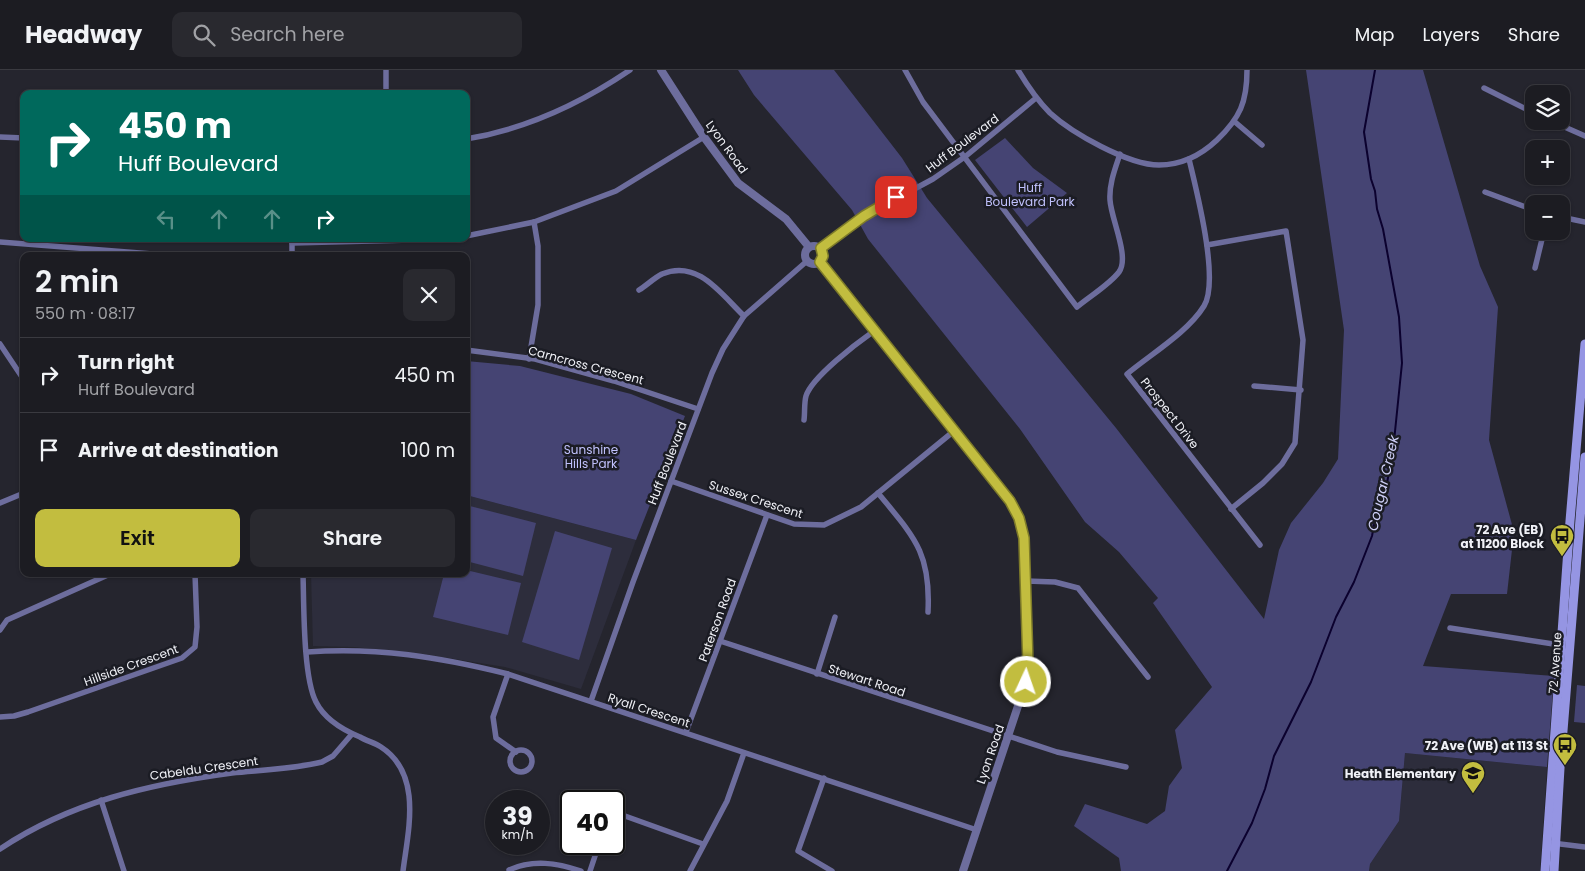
<!DOCTYPE html>
<meta charset="utf-8">
<style>
body{margin:0;font-family:Poppins,sans-serif;background:#29292f;color:#f1f3f6;height:100vh;display:flex;flex-direction:column;font-size:19px;white-space:nowrap}
*{box-sizing:border-box;margin:0}
p{font-size:16px;color:#a0a1a5}
.icon{flex:none;width:28px;height:28px;fill:none;stroke:currentColor;stroke-width:2;stroke-linecap:round;stroke-linejoin:round}
.map{position:relative;flex:1;overflow:hidden}
.drawer{position:absolute;left:20px;top:182px;width:450px;height:325px;display:flex;flex-direction:column;background:#1c1c22;border-radius:10px;box-shadow:0 1px 4px #0004,0 0 0 1px #3a3a40}
.drawer>*{flex:none}
.hud{position:absolute;left:20px;top:20px;width:450px;height:152px;border-radius:10px;box-shadow:0 1px 4px #0004,0 0 0 1px #3a3a40;background:#00695c;color:#fff;overflow:hidden}
.controls{position:absolute;left:1525px;top:15px;display:grid;gap:10px}
.controls a{display:grid;place-items:center;width:45px;height:45px;border-radius:10px;background:#1c1c22;box-shadow:0 1px 4px #0004,0 0 0 1px #3a3a40;font-size:25px}
.speed{position:absolute;left:485px;top:720px;display:flex;gap:10px;font-size:25px;font-weight:700;text-align:center}
.speed>*{display:grid;place-content:center;width:65px;height:65px;border-radius:50%;background:#1c1c22;box-shadow:0 1px 4px #0004,0 0 0 1px #3a3a40;line-height:1}
.speed small{font-size:12px;font-weight:400}
.speed .limit{border:2px solid #111;border-radius:8px;background:#fff;color:#111}
.pin{position:absolute;display:grid;place-items:center;width:42px;height:42px;color:#fff;margin:-21px;border-radius:10px;box-shadow:0 2px 8px #0006}
.me{position:absolute;width:55px;margin:-28px;rotate:3deg;stroke-linejoin:round;filter:drop-shadow(0 0 4px #0008)}
.turn{display:flex;align-items:center;gap:18px;height:105px;padding:0 15px;font-size:22px}
.turn .icon{width:65px;height:65px;stroke-width:2.5}
.turn b{display:block;font-size:35px;line-height:42px}
.lanes{display:flex;align-items:center;height:48px;padding:0 15px;background:#0003;justify-content:center;gap:25px;direction:ltr}
.lanes .off{opacity:.35}
.round{display:grid;place-items:center;flex:none;width:52px;height:52px;border-radius:10px;background:#29292f}
.head{display:flex;align-items:center;justify-content:space-between;height:85px;padding:0 15px}
h1{font-size:30px;font-weight:600;line-height:38px}
.primary-button{display:flex;gap:10px;margin-top:auto;padding:10px 15px}
.primary-button a{flex:1;height:58px;border-radius:10px;background:#c2bd3f;color:#111;font-size:20px;font-weight:600;line-height:58px;text-align:center}
.primary-button a+a{background:#29292f;color:#f1f3f6}
ul{padding:0;list-style:none}
li{display:flex;align-items:center;gap:15px;height:75px;padding:0 15px;border-top:1px solid #3a3a40}
li div{flex:1}
li b{display:block;font-size:19px}
li em{font-style:normal}
header{display:flex;align-items:center;gap:30px;box-sizing:border-box;height:70px;padding:0 25px;background:#1c1c22;border-bottom:1px solid #3a3a40}
header strong{font-size:24px}
nav{display:flex;gap:28px;margin-inline-start:auto;font-size:18px}
.search{width:350px;height:45px;background:#29292f;display:flex;align-items:center;gap:12px;box-sizing:border-box;padding:0 18px;border-radius:10px;color:#a0a1a5;font-size:19px}
.map>svg:first-child{display:block}
</style>
<header>
<strong>Headway</strong>
<div class="search"><svg class="icon" aria-label="search" viewBox="0 0 24 24"><circle cx="10" cy="10" r="6"/><path d="M15 15l6 6"/></svg>Search here</div>
<nav><a>Map</a><a>Layers</a><a>Share</a></nav>
</header>
<div class="map">
<svg width="1585" height="801" viewBox="0 0 1585 801">
<rect width="100%" height="100%" fill="#25252e"/>
<g fill="#2d2d3c">
<polygon points="466,425 636,470 581,619 505,597 423,584 354,577 313,576 311,504 466,504"/>
<polygon points="1405,683 1547,697 1540,801 1369,801 1370,794 1399,751"/>
</g>
<g fill="#454473">
<polygon points="738,0 834,0 902,88 927,128 1116,358 1264,549 1279,480 1291,453 1323,413 1338,389 1344,260 1306,0 1423,0 1480,196 1498,237 1489,370 1514,462 1507,524 1451,524 1423,596 1554,606 1547,697 1405,683 1399,751 1370,794 1369,801 1121,801 1119,788 1074,756 1085,734 1147,754 1165,741 1169,716 1182,698 1175,660 1212,617 1153,533 1158,528 1119,482 1085,452 1020,359 868,169 852,140 754,25"/>
<polygon points="1005,68 1033,98 1067,123 1027,157 975,90"/>
<polygon points="466,291 520,296 631,324 685,346 636,470 466,425"/>
<polygon points="466,435 536,453 523,506 466,491"/>
<polygon points="555,461 612,478 579,590 522,572"/>
<polygon points="466,500 521,513 508,565 433,547 444,504 466,504"/>
<polygon points="1577,615 1585,616 1585,653 1574,652"/>
</g>
<g fill="none" stroke-linecap="round" stroke-linejoin="round">
<polyline stroke="#0b012e" stroke-width="2" points="1227,801 1252,753 1265,719 1274,686 1311,612 1336,547 1354,512 1372,466 1379,429 1387,413 1393,381 1402,293 1399,247 1383,159 1377,139 1375,121 1371,109 1364,62 1375,0"/>
<g stroke="#6d6d9d" stroke-width="5.5">
<polyline points="386,0 386,24"/>
<path d="M905,0L923,32L1077,237C1090,226 1109,215 1119,202C1130,187 1111,149 1110,130C1109,114 1115,99 1120,84"/>
<path d="M1018,0C1027,15 1037,30 1050,43C1072,63 1128,95 1159,95C1181,95 1201,85 1217,70C1240,48 1247,32 1247,0"/>
<polyline points="1484,18 1534,43"/>
<polyline points="1551,51 1585,66"/>
<polyline points="1235,52 1262,75"/>
<polyline points="0,67 24,68"/>
<path d="M466,69C527,59 580,34 630,0"/>
<path d="M1189,89C1196,119 1220,210 1204,236C1188,262 1151,284 1127,304L1260,475"/>
<polyline points="1485,122 1534,140"/>
<polyline points="1561,147 1585,152"/>
<polyline points="466,166 534,152 616,121 704,67"/>
<polyline points="292,169 292,186"/>
<polyline points="0,172 178,186"/>
<polyline points="292,173 452,169"/>
<polyline points="1207,175 1286,161 1303,270 1295,373 1282,394 1263,413 1231,439"/>
<polyline points="821,178 864,146 933,109 966,86 1036,28"/>
<polyline points="1535,198 1544,161"/>
<path d="M639,220C647,215 654,208 662,204C698,189 721,224 744,246"/>
<polyline points="0,274 24,310"/>
<polyline points="466,280 535,289 614,311 698,339"/>
<polyline points="529,289 538,235 538,176 534,152"/>
<polyline points="1254,316 1301,320"/>
<path d="M804,350C805,343 804,333 806,326C812,307 857,273 874,261"/>
<polyline points="671,411 794,454 824,455 861,437 954,361"/>
<path d="M878,423C914,467 931,482 928,542"/>
<polyline points="0,433 24,423"/>
<path d="M303,504C304,535 303,607 316,632C325,650 343,660 360,667C367,671 375,673 381,677C423,704 408,761 403,801"/>
<polyline points="1026,511 1055,512 1078,518 1148,607"/>
<polyline points="1450,558 1560,575"/>
<polyline points="0,560 7,550 110,504"/>
<polyline points="720,571 1057,682 1126,697"/>
<path d="M307,582C378,577 439,587 508,604L977,760"/>
<polyline points="508,604 493,647 496,668 516,682"/>
<polyline points="817,604 835,547"/>
<polyline points="591,631 633,512 712,303 723,279 744,246 807,191"/>
<polyline points="0,647 14,646 28,642 182,588 195,577 197,557 195,504"/>
<polyline points="686,662 767,445"/>
<circle cx="521" cy="691" r="11"/>
<polyline points="824,708 798,781 832,801"/>
<polyline points="101,730 124,801"/>
<polyline points="614,747 625,746 703,774"/>
<polyline points="1552,773 1585,777"/>
<path d="M0,779C70,732 150,714 232,703C262,700 293,699 322,692L333,686L352,664"/>
<path d="M509,800C533,789 557,793 581,801"/>
<polyline points="590,801 599,774"/>
<polyline points="690,801 727,731 744,683"/>
</g>
<g stroke="#6d6d9d" stroke-width="8">
<polyline points="661,0 704,67 738,113 786,149 809,177"/>
<circle cx="814" cy="185" r="9"/>
<polyline points="820,192 1010,431 1019,449 1024,468 1028,594 1026,612 963,801"/>
</g>
<g stroke="#9595e3" stroke-width="9">
<polyline points="1545,801 1570,451 1585,274"/>
<polyline points="1554,801 1560,698 1585,387"/>
</g>
</g>
<g fill="none" stroke-linecap="round" stroke-linejoin="round">
<g stroke="#7e7b29" stroke-width="12">
<polyline id="route" points="896,127 864,146 821,178 823,186 820,192 1010,431 1019,448 1024,468 1028,594 1026,612"/>
</g>
<use href="#route" stroke="#c2bd3f" stroke-width="9"/>
</g>
<defs>
<g id="bus-pin" transform="scale(1.25)"><path d="M0 17L-7.5 6A9.5 9.5 0 1 1 7.5 6Z" fill="#c2bd3f" stroke="#1b1c24"/><path d="M-5-6H5V4H4V6H2V4H-2V6H-4V4H-5ZM-3.5-4V0h7V-4ZM-3.5 1.2v1.5H-2V1.2ZM2 1.2v1.5H3.5V1.2Z" fill="#111"/></g>
<g id="school-pin" transform="scale(1.25)"><path d="M0 17L-7.5 6A9.5 9.5 0 1 1 7.5 6Z" fill="#c2bd3f" stroke="#1b1c24"/><path d="M0-5L7-2L0 1L-7-2ZM-4 1L0 2.5L4 1V4Q0 6-4 4Z" fill="#111"/></g>
</defs>
<g fill-rule="evenodd">
<use href="#bus-pin" x="1562" y="466"/>
<use href="#bus-pin" x="1565" y="675"/>
<use href="#school-pin" x="1473" y="703"/>
</g>
<g text-anchor="middle" dominant-baseline="central" stroke-width="5" stroke-linejoin="round" paint-order="stroke">
<g font-size="12" fill="#f0f1f7" stroke="#1b1c24">
<text transform="translate(962 73) rotate(-37)">Huff Boulevard</text>
<text transform="translate(727 77) rotate(54)">Lyon Road</text>
<text transform="translate(586 295) rotate(15)">Carncross Crescent</text>
<text transform="translate(1170 343) rotate(52)">Prospect Drive</text>
<text transform="translate(667 393) rotate(-69)">Huff Boulevard</text>
<text transform="translate(756 429) rotate(18)">Sussex Crescent</text>
<text transform="translate(717 550) rotate(-70)">Paterson Road</text>
<text transform="translate(1555 593) rotate(-86)">72 Avenue</text>
<text transform="translate(131 595) rotate(-20)">Hillside Crescent</text>
<text transform="translate(867 610) rotate(18)">Stewart Road</text>
<text transform="translate(649 640) rotate(18)">Ryall Crescent</text>
<text transform="translate(990 684) rotate(-71)">Lyon Road</text>
<text transform="translate(204 698) rotate(-8)">Cabeldu Crescent</text>
</g>
<g font-size="12" fill="#c0c1fc" stroke="#1b1c24">
<text x="1030" y="117">Huff<tspan x="1030" dy="14">Boulevard Park</tspan></text>
<text x="591" y="379">Sunshine<tspan x="591" dy="14">Hills Park</tspan></text>
</g>
<g font-size="12" font-weight="bold" fill="#f0f1f7" stroke="#1b1c24" text-anchor="end">
<text x="1544" y="459">72 Ave (EB)<tspan x="1544" dy="14">at 11200 Block</tspan></text>
<text x="1548" y="675">72 Ave (WB) at 113 St</text>
<text x="1456" y="703">Heath Elementary</text>
</g>
<g font-size="14" font-style="italic" fill="#cecff7" stroke="#1b1c24">
<text transform="translate(1383 413) rotate(-77)">Cougar Creek</text>
</g>
</g>
</svg>
<div class="controls">
<a><svg class="icon" aria-label="layers" viewBox="0 0 24 24"><path d="M12 4l9 5-9 5-9-5zM3 14l9 5 9-5"/></svg></a>
<a>+</a>
<a>−</a>
</div>
<div class="speed"><div>39<small>km/h</small></div><div class="limit">40</div></div>
<div class="pin" style="left:896px;top:127px;background:#d93025"><svg class="icon" aria-label="arrive" viewBox="0 0 24 24"><path d="M6 21V4h12l-3 4 3 4H6"/></svg></div>
<svg class="me" style="left:1026px;top:612px" viewBox="-20 -20 40 40"><circle r="17" fill="#c2bd3f" stroke="#fff" stroke-width="3"/><path d="M0-11L8 9 0 5-8 9z" fill="#fff"/></svg>
<div class="hud">
<div class="turn"><svg class="icon" aria-label="right" viewBox="0 0 24 24"><path d="M7 20v-9h11M14 6l5 5-5 5"/></svg><div><b>450 m</b>Huff Boulevard</div></div>
<div class="lanes"><svg class="icon off" aria-label="left" viewBox="0 0 24 24"><path d="M17 20v-9H6M10 6l-5 5 5 5"/></svg><svg class="icon off" aria-label="ahead" viewBox="0 0 24 24"><path d="M12 20V5M6 11l6-6 6 6"/></svg><svg class="icon off" aria-label="ahead" viewBox="0 0 24 24"><path d="M12 20V5M6 11l6-6 6 6"/></svg><svg class="icon" aria-label="right" viewBox="0 0 24 24"><path d="M7 20v-9h11M14 6l5 5-5 5"/></svg></div>
</div>
<section class="drawer">
<div class="head"><div><h1>2 min</h1><p>550 m · 08:17</p></div><a class="round"><svg class="icon" aria-label="close" viewBox="0 0 24 24"><path d="M6 6l12 12M18 6L6 18"/></svg></a></div>
<ul>
<li><svg class="icon" aria-label="right" viewBox="0 0 24 24"><path d="M7 20v-9h11M14 6l5 5-5 5"/></svg><div><b>Turn right</b><p>Huff Boulevard</p></div><em>450 m</em></li>
<li><svg class="icon" aria-label="arrive" viewBox="0 0 24 24"><path d="M6 21V4h12l-3 4 3 4H6"/></svg><div><b>Arrive at destination</b></div><em>100 m</em></li>
</ul>
<div class="primary-button"><a>Exit</a><a>Share</a></div>
</section>
</div>
